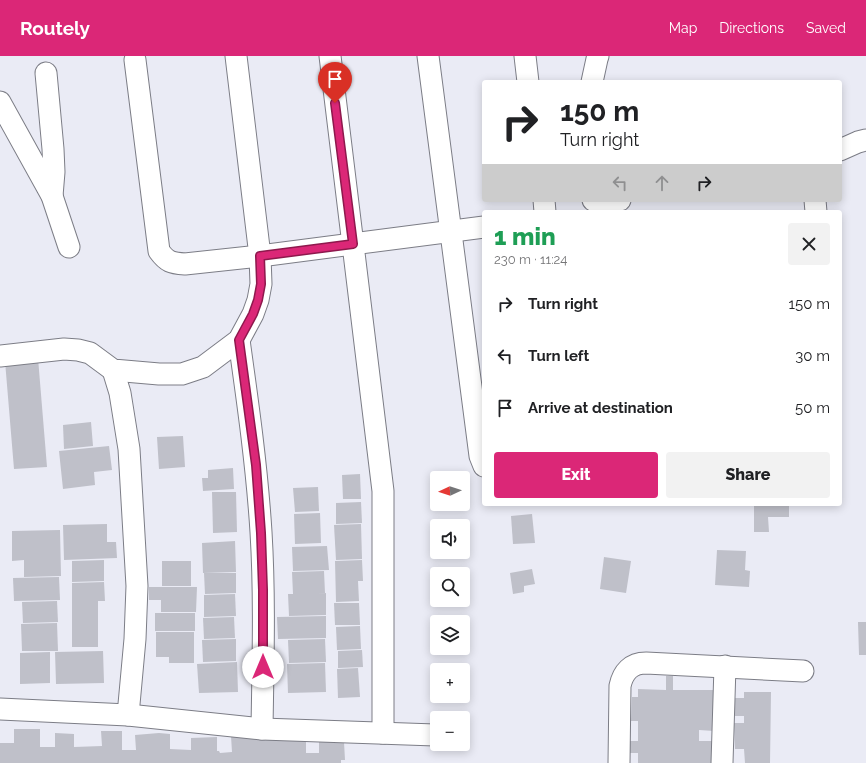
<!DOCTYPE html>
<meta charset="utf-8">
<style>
body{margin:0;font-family:Raleway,sans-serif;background:#f2f2f2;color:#202124;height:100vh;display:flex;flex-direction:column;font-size:15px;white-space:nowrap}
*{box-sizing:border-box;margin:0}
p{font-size:13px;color:#757577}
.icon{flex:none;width:22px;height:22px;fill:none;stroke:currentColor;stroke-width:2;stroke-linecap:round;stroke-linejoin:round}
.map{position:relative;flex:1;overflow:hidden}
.sheet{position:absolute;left:482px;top:154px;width:360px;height:296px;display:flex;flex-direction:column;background:#fff;border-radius:4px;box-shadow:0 2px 10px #0003}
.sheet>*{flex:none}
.top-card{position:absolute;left:482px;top:24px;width:360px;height:122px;border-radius:4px;box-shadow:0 2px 10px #0003;background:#fff;color:#202124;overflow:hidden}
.needle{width:26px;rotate:267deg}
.controls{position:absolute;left:430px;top:415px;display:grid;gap:8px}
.controls a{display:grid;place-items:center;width:40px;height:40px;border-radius:4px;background:#fff;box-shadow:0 2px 10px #0003;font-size:20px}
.pin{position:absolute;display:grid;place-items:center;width:34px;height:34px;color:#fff;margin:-41px -17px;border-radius:50% 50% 50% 0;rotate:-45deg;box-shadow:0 0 4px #0007}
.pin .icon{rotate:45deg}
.me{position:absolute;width:44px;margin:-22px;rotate:0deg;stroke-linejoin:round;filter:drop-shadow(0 0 3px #0008)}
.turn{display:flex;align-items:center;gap:14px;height:84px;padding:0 12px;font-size:18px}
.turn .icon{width:52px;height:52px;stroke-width:2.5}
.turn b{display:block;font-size:28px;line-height:34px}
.lanes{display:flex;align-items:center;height:38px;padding:0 12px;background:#0003;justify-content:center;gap:20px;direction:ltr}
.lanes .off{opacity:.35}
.round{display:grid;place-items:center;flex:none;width:42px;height:42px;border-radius:4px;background:#f2f2f2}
.head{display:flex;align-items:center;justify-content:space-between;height:68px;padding:0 12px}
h1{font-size:24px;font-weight:800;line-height:30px;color:#1e9e55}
.action{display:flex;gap:8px;margin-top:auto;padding:8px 12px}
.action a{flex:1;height:46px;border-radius:4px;background:#db2777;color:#fff;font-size:16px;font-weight:800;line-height:46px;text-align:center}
.action a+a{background:#f2f2f2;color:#202124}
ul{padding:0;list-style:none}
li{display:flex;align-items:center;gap:12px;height:52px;padding:0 12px}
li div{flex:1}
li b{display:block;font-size:15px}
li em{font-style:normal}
header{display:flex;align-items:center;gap:24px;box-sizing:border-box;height:56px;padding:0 20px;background:#db2777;color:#fff}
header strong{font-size:19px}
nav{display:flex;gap:22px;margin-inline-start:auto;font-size:14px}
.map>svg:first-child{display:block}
</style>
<header>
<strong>Routely</strong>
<nav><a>Map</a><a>Directions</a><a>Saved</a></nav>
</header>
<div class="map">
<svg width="866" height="707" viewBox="0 0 866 707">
<rect width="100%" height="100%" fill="#eaebf5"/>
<g fill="#bfc0c9">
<polygon points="38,302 47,411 14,413 5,305"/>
<polygon points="91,366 93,390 64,393 63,369"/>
<polygon points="183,380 185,411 159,413 157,381"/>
<polygon points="109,390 112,414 94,416 95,429 63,433 59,395"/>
<polygon points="233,412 234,433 203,435 202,422 208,422 208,414"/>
<polygon points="360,418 361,443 343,443 342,419"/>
<polygon points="318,431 319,455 295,456 293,432"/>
<polygon points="212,436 236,436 237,476 213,477"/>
<polygon points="361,446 362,467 336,468 336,447"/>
<polygon points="754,448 789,448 789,461 768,461 769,476 754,476"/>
<polygon points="320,457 321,487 295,488 294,458"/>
<polygon points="532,458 535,487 513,488 511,460"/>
<polygon points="107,468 107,486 116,486 117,502 64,504 63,469"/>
<polygon points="361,468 362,503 336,504 334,469"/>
<polygon points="60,474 61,520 24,521 24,504 12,505 12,475"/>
<polygon points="235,485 236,516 203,517 202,487"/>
<polygon points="327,490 329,514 293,515 292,491"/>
<polygon points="717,494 746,495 745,514 750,515 749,531 715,529"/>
<polygon points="604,501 631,505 626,537 600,533"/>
<polygon points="104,504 104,525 72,526 72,505"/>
<polygon points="362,504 363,525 349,525 358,525 359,545 336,546 335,505"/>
<rect x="162" y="505" width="29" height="25"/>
<polygon points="532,513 535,528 524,530 524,536 513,538 510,517"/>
<polygon points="324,515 325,537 316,538 326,537 326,559 289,560 288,538 293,538 292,516"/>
<polygon points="204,517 236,517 236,537 205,538"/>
<polygon points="59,521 60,544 14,545 13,522"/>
<polygon points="104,526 105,545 98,545 98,591 72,591 72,527"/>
<polygon points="149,531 197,531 196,556 161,556 161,544 149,544"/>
<polygon points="235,538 236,560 204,561 204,539"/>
<polygon points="57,545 58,566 23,567 22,546"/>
<polygon points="334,547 359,547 360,569 335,569"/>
<rect x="155" y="557" width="40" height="18"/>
<polygon points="326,560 326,582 278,583 277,561"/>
<polygon points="234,561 235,582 204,583 203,562"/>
<polygon points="858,566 866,566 866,599 859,599"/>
<polygon points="57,567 58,595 22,595 21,568"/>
<polygon points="360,570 361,593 337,594 336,571"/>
<polygon points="156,576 194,576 194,607 169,607 169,601 156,601"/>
<polygon points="236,583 236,605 203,606 202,584"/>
<polygon points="325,583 326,606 289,607 288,584"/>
<polygon points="362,594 363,611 338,612 338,595"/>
<polygon points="103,595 104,627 56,628 55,596"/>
<polygon points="50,596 50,627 20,628 20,597"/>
<polygon points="237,606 238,636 199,637 197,608"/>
<polygon points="325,607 326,636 288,637 287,608"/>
<polygon points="358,612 360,641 338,642 337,613"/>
<polygon points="666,620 673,620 673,634 715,634 714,675 699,674 699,685 714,685 714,707 638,707 638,697 630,697 630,685 638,685 638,665 631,665 632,641 638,641 638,633 666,634"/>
<polygon points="744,636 771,636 770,707 745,707 744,693 735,693 734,667 744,667 744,660 735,660 735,642 744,642"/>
<polygon points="14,673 40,673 40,691 55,691 55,677 74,678 74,691 102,690 101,675 122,675 122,694 136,694 135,679 159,677 170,678 170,693 191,694 191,682 217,681 217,695 219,695 220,697 232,696 231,680 272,679 272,684 289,684 306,677 306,697 319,697 319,686 344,686 345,704 341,704 341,707 0,707 0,687 14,687"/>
</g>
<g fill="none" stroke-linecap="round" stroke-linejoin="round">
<g stroke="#7c7d86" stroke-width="23">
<g id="minor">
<polyline points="330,0 383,435 383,677"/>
<polyline points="428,0 480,400 484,410"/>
<polyline points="525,0 528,26"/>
<path d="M135,4L159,195C167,206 171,207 185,208L260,200L484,171"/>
<polyline points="46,17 53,93 54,116 52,140"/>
<polyline points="592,26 597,3 598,0"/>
<polyline points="0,46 52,140 69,191"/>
<polyline points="840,94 858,86 866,84"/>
<polyline points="544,144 545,156"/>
<path d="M593,144C601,150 611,146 620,144"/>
<polyline points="815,144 816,156"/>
<path d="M239,284C248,348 257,412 261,476C265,541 263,607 262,673"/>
<polyline points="0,300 64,293 78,294 90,297 113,314 159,318 182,318 203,311 239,284 253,258 258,244 261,228 260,200 236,0"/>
<polyline points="113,314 120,337 129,393 137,530 135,583 128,659"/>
<polyline points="0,653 128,659 262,673 435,679"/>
<path d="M619,707L620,630C623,616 631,607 646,607L803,615"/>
<polyline points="722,707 725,610"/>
</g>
</g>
<use href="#minor" stroke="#fff" stroke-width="21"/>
</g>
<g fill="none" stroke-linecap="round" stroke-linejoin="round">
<g stroke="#8e194d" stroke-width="10">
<polyline id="route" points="263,611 263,534 261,477 256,409 239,284 253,258 258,244 261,228 260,200 353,188 335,47"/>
</g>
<use href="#route" stroke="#db2777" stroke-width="7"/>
</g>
</svg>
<div class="controls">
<a><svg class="needle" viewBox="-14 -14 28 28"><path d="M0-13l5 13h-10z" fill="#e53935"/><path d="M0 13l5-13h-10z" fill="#757577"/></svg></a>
<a><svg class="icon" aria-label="sound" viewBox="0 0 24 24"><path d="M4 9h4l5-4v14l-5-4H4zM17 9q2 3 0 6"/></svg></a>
<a><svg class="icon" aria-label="search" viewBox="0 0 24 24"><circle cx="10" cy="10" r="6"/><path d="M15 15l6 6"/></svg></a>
<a><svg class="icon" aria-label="layers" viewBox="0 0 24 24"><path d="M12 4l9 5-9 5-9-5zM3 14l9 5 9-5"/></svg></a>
<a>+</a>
<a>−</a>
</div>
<div class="pin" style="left:335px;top:47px;background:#d93025"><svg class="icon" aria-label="arrive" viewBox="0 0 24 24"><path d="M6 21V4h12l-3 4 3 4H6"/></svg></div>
<svg class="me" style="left:263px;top:611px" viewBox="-20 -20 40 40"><circle r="19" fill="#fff"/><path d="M0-13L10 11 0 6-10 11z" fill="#db2777"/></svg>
<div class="top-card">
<div class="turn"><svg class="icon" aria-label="right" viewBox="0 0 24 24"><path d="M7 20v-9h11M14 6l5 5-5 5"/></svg><div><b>150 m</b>Turn right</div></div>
<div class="lanes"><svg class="icon off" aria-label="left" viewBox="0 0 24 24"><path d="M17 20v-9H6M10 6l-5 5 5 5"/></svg><svg class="icon off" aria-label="ahead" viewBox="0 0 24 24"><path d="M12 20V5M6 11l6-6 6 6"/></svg><svg class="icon" aria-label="right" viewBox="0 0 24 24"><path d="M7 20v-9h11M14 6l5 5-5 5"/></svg></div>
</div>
<section class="sheet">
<div class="head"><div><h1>1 min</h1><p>230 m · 11:24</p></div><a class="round"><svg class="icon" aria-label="close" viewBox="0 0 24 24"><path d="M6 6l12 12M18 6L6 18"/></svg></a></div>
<ul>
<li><svg class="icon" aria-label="right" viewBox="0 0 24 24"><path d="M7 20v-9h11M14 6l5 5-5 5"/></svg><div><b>Turn right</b></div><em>150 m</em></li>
<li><svg class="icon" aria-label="left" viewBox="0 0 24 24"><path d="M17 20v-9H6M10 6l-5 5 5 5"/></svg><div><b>Turn left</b></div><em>30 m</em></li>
<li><svg class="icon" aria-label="arrive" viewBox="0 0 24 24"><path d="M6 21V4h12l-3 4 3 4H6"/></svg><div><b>Arrive at destination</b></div><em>50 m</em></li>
</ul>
<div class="action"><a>Exit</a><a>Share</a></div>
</section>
</div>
